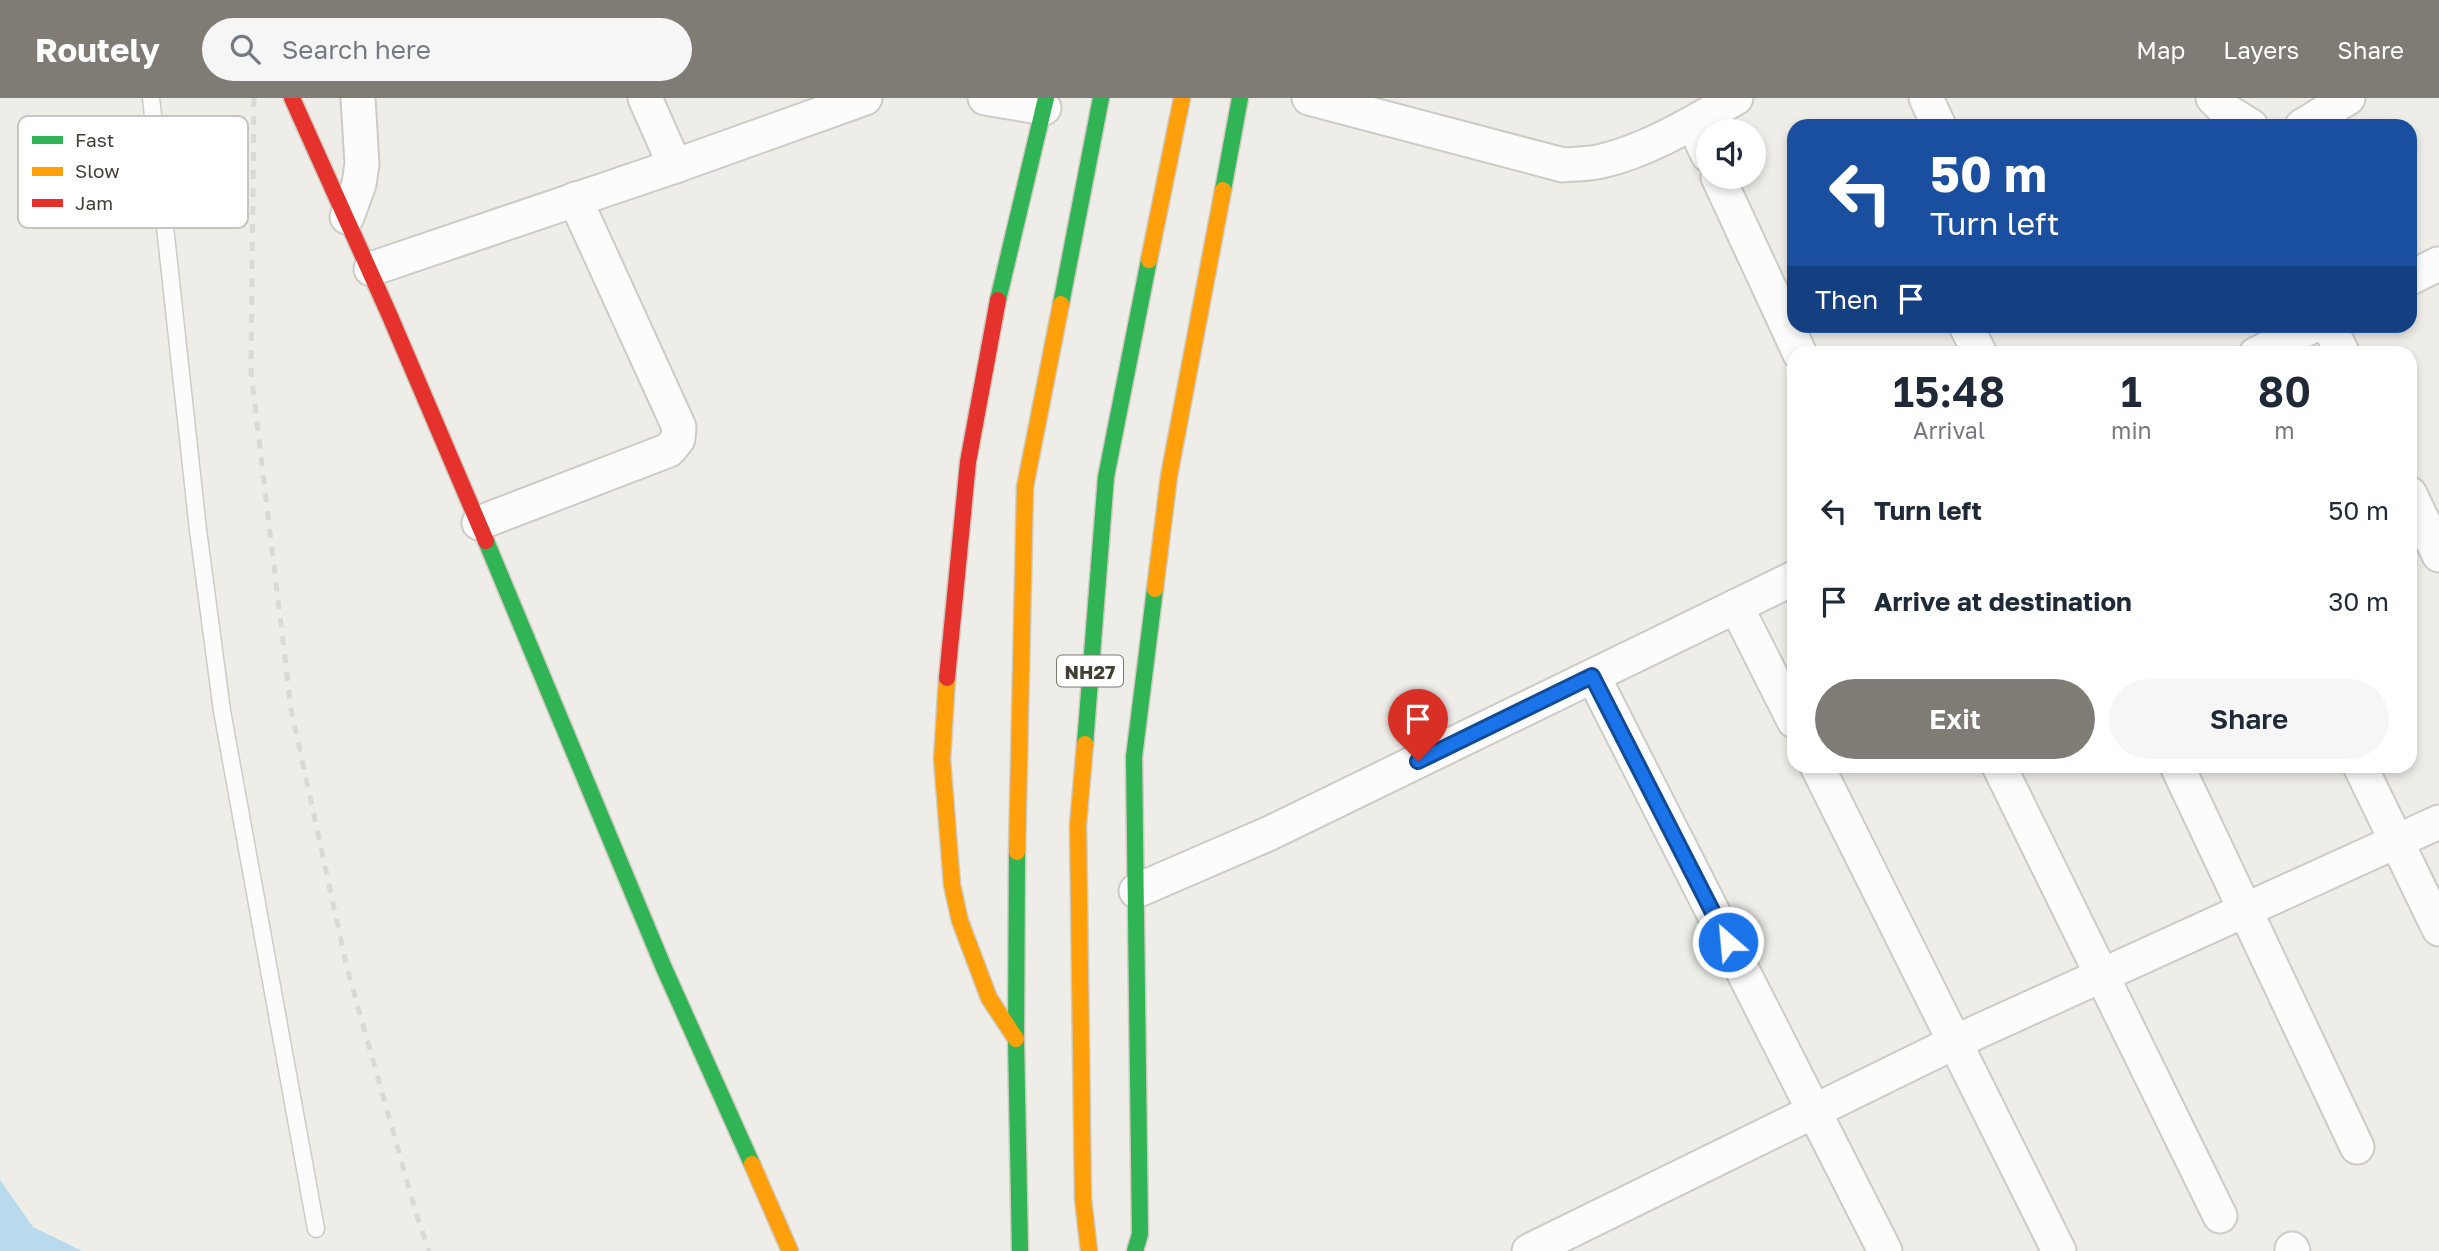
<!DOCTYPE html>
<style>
body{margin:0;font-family:"Golos Text",sans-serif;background:#f6f6f7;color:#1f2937;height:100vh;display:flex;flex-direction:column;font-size:26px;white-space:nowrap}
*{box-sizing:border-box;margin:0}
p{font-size:23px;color:#747a83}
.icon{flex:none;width:38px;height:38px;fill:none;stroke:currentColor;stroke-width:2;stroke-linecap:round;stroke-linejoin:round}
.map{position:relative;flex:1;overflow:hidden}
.drawer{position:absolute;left:1787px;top:248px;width:630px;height:427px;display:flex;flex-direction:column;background:#fff;border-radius:21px;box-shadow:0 4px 10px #0003}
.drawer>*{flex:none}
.guide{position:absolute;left:1787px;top:21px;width:630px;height:214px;border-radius:21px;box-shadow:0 4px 10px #0003;background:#1a4fa0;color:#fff;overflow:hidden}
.controls{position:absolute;left:1696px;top:21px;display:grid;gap:14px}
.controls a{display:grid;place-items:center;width:70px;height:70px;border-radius:50%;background:#fff;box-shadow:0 4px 10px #0003;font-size:35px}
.pin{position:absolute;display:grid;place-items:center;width:60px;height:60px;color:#fff;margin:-72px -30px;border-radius:50% 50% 50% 0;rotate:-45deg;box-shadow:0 0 7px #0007}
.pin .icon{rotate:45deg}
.me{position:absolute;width:77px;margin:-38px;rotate:333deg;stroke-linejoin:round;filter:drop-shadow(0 0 5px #0008)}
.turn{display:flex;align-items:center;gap:24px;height:147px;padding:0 28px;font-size:32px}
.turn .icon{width:91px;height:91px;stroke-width:2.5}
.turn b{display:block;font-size:49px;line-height:60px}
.then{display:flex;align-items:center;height:66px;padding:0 28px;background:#0003;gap:14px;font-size:26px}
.eta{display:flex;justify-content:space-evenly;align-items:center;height:119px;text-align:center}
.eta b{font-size:42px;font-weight:600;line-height:49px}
.button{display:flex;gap:14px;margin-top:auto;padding:14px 28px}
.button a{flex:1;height:80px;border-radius:42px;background:#807b74;color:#fff;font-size:28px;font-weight:600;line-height:80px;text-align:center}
.button a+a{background:#f6f6f7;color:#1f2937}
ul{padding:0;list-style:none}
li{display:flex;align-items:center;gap:21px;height:91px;padding:0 28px}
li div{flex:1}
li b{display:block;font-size:26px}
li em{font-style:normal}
header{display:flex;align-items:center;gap:42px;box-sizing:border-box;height:98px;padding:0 35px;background:#807b74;color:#fff}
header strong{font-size:33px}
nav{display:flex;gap:38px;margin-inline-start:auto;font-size:24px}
.search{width:490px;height:63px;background:#f6f6f7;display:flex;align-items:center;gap:18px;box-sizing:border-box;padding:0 24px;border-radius:38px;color:#747a83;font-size:26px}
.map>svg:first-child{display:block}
</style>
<header>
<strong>Routely</strong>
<div class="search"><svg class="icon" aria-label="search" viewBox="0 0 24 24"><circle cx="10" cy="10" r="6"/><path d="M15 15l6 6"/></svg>Search here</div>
<nav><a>Map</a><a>Layers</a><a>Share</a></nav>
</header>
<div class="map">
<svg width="2439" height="1153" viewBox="0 0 2439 1153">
<rect width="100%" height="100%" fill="#efede8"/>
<polygon fill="#b9d9ed" points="0,1082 33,1129 82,1153 0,1153"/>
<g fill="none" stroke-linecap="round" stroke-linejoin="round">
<g stroke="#cdcbc6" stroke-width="19">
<polyline id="lane" points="151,0 198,432 222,613 316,1131"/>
</g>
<g stroke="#cdcbc6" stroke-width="37">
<g id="street">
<polyline points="645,0 675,68"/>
<polyline points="985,0 1044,10"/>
<path d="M1309,0L1563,67C1576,66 1589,66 1602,63C1649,52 1694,24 1736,0"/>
<polyline points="1926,0 1939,28"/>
<polyline points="2213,0 2225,12 2251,28"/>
<polyline points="1693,25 1708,57"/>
<polyline points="2302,28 2348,0"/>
<polyline points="1718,79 1800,256"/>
<polyline points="347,119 359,86 362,66 358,0"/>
<polyline points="371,171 675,68 865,0"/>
<polyline points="2410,180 2438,166"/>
<polyline points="1966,228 1980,256"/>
<polyline points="2329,228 2343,256"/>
<polyline points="2256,256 2313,228"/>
<polyline points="2410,396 2439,457"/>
<polyline points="479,425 669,352 678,341 679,329 575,101"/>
<polyline points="1736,508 1794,623"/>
<polyline points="1593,578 1885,1153"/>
<polyline points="1817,668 2059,1153"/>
<polyline points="1999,668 2220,1118"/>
<polyline points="2177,668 2357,1049"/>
<polyline points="2360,668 2439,831"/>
<polyline points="1136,793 1268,736 1794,480"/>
<polyline points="2292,1151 2293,1153"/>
<polyline points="1529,1153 1955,944 2439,724"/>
</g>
</g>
<g stroke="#cecac0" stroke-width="19">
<g id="fast">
<polyline points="1223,92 1240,0"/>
<polyline points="998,202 1046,0"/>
<polyline points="1061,206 1101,0"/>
<polyline points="486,443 664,870 752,1066"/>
<polyline points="1085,646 1106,379 1149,162"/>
<polyline points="1017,754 1016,941 1020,1153"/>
<polyline points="1135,1153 1140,1136 1134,659 1155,491"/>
</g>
</g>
<g stroke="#cecac0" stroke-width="19">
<g id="slow">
<polyline points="1149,162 1182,0"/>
<polyline points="1155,491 1169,378 1223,92"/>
<polyline points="947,580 942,661 952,787 960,823 989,900 1016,941"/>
<polyline points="1085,646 1078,727 1083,1101 1089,1153"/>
<polyline points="1017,754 1025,389 1061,206"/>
<polyline points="752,1066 790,1153"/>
</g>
</g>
<g stroke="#cecac0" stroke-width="19">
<g id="jam">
<polyline points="292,0 389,216 486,443"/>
<polyline points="947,580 968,364 998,202"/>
</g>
</g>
<use href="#lane" stroke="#fdfcfc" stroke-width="16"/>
<use href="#street" stroke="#fdfcfc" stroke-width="33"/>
<use href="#fast" stroke="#30b455" stroke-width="16"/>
<use href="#slow" stroke="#ff9f0a" stroke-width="16"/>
<use href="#jam" stroke="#e5322d" stroke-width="16"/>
<polyline stroke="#d9d9d8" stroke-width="5" stroke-dasharray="9 9" stroke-linecap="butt" points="254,0 251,274 291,611 347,870 416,1115 429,1153"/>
</g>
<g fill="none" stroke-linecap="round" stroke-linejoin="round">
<g stroke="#114b97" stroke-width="18">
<polyline id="route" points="1418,663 1592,578 1728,844"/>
</g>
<use href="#route" stroke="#1a73e8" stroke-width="12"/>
</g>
<g text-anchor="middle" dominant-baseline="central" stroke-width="5" stroke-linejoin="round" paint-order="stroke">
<rect fill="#fff" stroke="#7d7872" stroke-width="2" x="1057" y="557.5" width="66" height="31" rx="5"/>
<g font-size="19" font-weight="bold" fill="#453e35">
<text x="1090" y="573">NH27</text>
</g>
</g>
<rect x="18" y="18" width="230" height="112" rx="10" fill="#fff" stroke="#c7c5c2" stroke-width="2"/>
<rect x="32" y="38" width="31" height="8" fill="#30b455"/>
<rect x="32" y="69" width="31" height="9" fill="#ff9f0a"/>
<rect x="32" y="101" width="31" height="8" fill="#e5322d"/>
<g font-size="19" fill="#453e35">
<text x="75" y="49">Fast</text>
<text x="75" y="80">Slow</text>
<text x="75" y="112">Jam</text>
</g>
</svg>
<div class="controls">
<a><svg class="icon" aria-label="sound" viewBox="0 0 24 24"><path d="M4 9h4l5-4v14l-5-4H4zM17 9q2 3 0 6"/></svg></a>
</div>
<div class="pin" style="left:1418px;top:663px;background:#d93025"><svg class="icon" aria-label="arrive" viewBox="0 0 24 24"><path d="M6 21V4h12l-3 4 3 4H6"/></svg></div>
<svg class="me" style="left:1728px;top:844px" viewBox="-20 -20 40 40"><circle r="17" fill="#1a73e8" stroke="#fff" stroke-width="3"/><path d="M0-11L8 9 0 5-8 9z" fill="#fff"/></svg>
<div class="guide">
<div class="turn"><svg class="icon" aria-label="left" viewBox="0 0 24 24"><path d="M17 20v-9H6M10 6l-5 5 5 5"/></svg><div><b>50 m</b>Turn left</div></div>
<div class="then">Then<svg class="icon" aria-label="arrive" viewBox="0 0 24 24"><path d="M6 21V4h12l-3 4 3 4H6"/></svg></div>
</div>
<section class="drawer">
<div class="eta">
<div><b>15:48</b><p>Arrival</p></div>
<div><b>1</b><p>min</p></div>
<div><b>80</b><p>m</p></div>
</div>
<ul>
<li><svg class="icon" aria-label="left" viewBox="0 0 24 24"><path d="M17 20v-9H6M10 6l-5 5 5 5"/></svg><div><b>Turn left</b></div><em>50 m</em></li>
<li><svg class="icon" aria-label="arrive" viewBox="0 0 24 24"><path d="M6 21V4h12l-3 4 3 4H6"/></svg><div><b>Arrive at destination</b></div><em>30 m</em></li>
</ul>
<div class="button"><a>Exit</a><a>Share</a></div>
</section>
</div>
